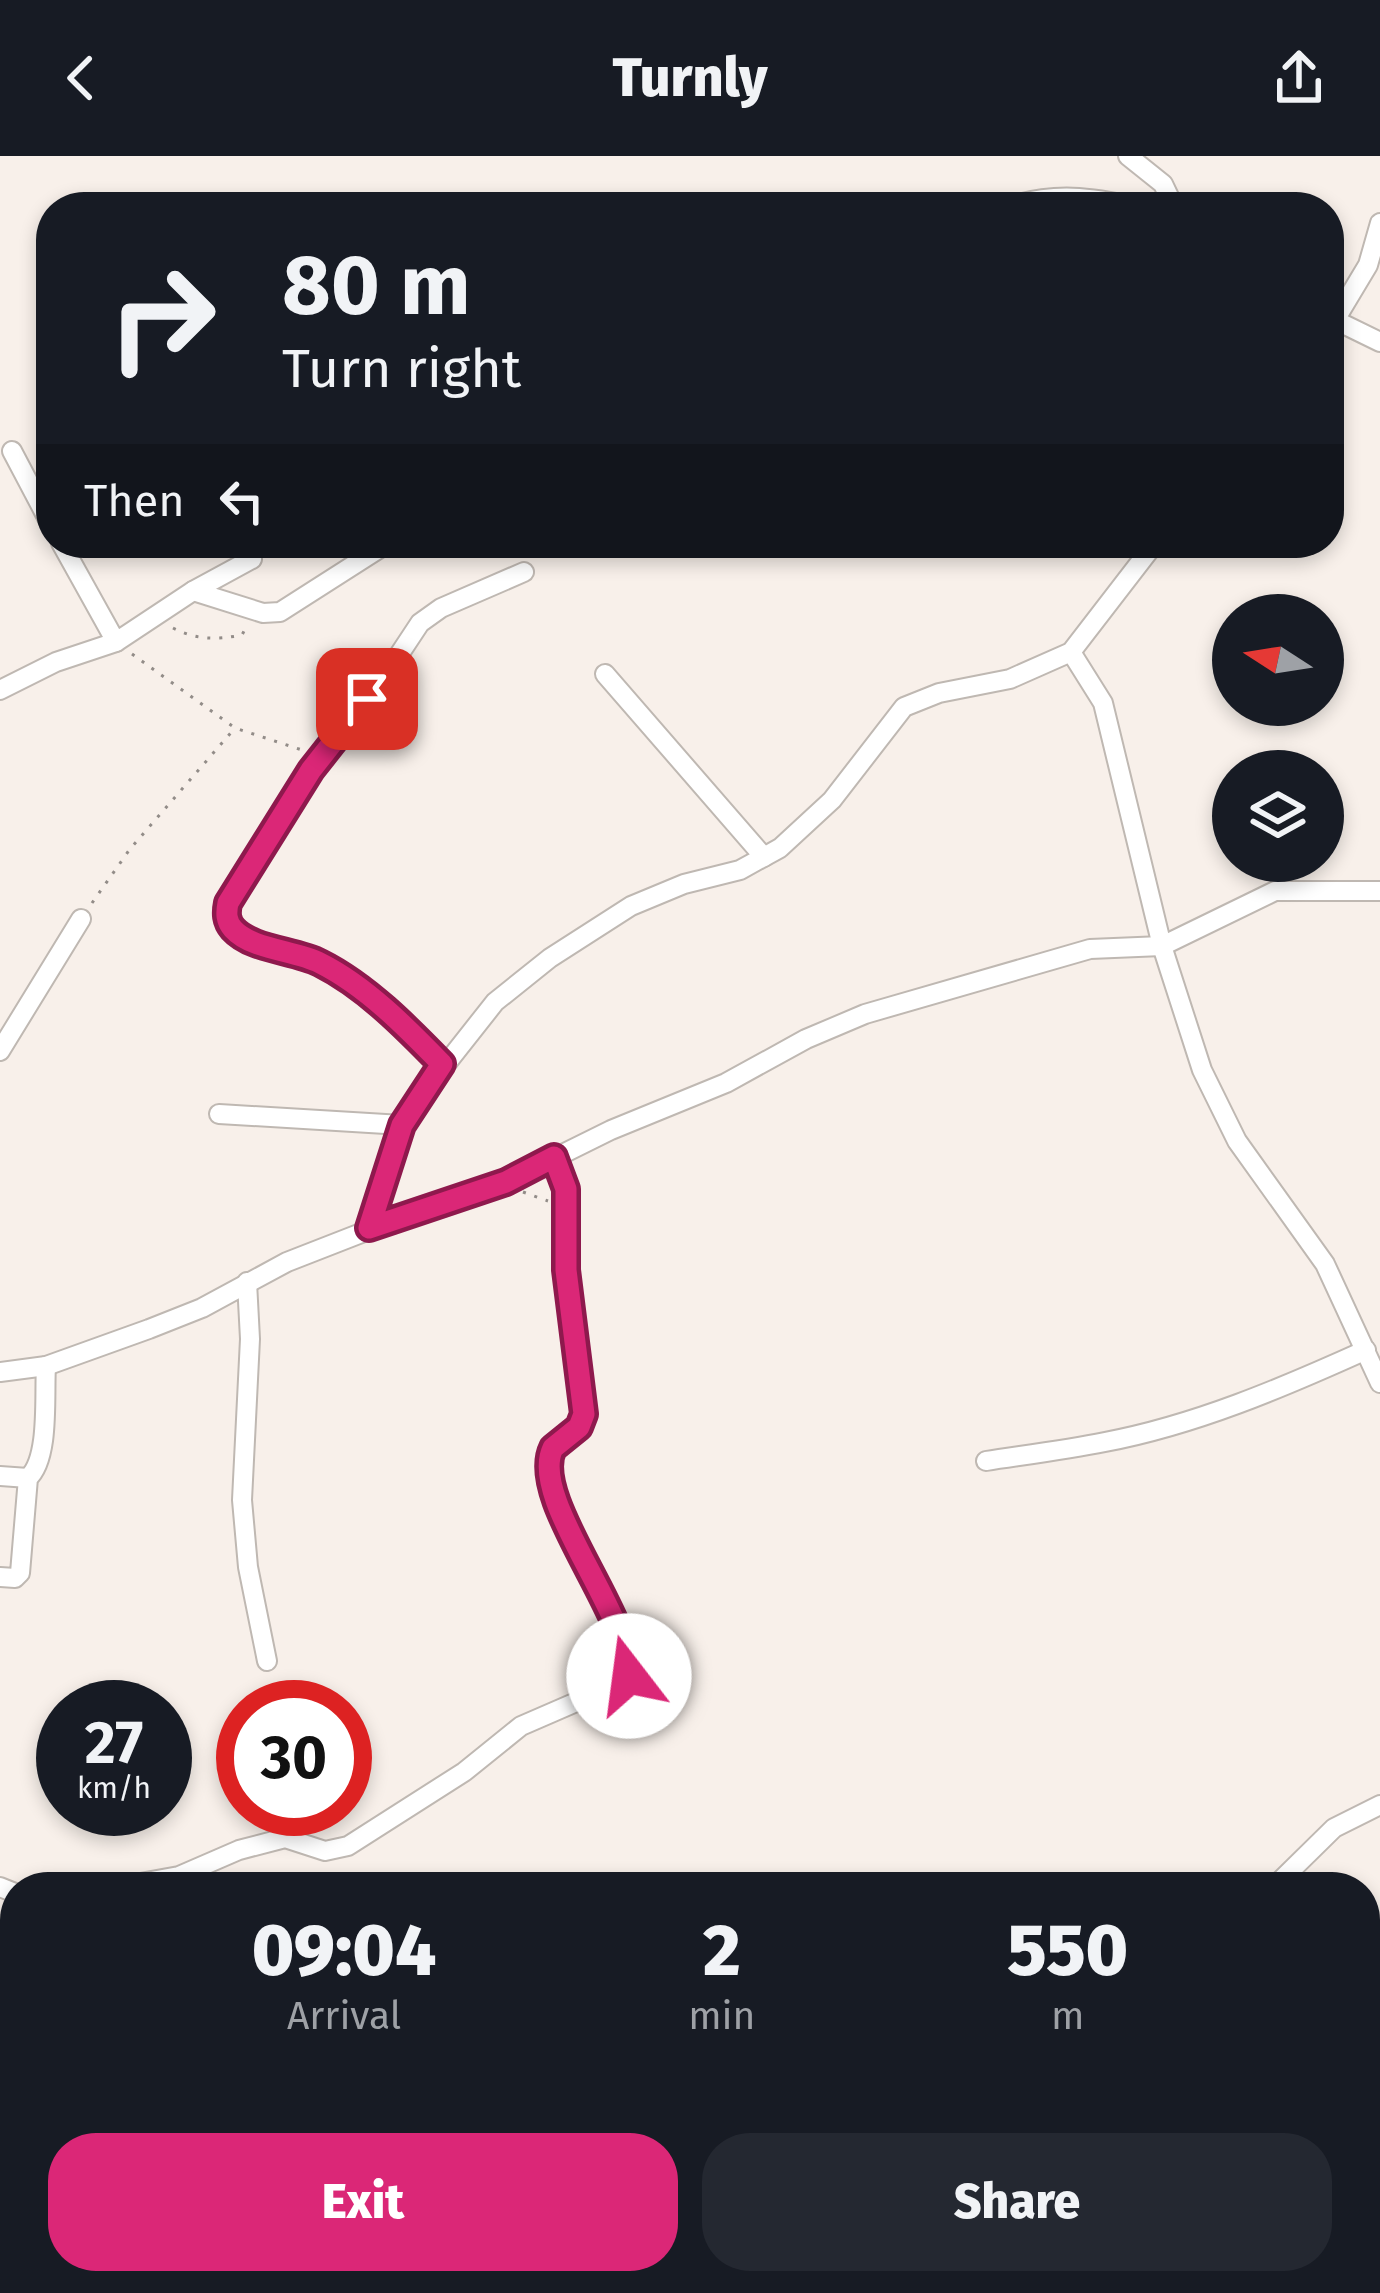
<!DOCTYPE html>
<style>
body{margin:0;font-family:"Fira Sans",sans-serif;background:#242831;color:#f1f3f6;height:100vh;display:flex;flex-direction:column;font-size:45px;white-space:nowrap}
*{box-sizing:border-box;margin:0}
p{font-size:39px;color:#9ea1a6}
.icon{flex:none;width:66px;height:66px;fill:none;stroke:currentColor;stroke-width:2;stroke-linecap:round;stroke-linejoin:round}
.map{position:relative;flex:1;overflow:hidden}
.sheet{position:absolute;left:0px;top:1716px;width:1380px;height:423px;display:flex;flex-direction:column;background:#171b24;border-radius:48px 48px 0 0;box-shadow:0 6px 18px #0003}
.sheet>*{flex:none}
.hud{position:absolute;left:36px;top:36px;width:1308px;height:366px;border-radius:48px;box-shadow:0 6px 18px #0003;background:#171b24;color:#f1f3f6;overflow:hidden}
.needle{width:78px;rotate:282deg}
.controls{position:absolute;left:1212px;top:438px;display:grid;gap:24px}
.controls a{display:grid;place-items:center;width:132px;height:132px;border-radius:50%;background:#171b24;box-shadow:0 6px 18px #0003;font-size:60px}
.speed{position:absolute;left:36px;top:1524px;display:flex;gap:24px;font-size:60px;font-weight:700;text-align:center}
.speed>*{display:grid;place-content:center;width:156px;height:156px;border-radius:50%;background:#171b24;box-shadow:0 6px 18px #0003;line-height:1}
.speed small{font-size:30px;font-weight:400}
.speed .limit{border:18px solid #d22;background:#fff;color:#111}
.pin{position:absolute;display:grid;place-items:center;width:102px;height:102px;color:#fff;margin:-51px;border-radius:24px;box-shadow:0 6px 18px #0006}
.me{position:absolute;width:132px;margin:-66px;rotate:345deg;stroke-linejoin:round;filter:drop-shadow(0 0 9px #0008)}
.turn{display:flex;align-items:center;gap:42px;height:252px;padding:0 48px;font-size:54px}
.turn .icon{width:156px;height:156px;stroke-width:2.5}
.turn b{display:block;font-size:84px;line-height:102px}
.then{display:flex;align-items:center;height:114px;padding:0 48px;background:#0003;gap:24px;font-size:45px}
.eta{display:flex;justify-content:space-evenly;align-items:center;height:204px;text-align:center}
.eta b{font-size:72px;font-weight:800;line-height:84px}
.primary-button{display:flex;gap:24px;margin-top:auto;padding:24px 48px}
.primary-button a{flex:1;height:138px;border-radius:48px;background:#db2777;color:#fff;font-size:48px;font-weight:800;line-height:138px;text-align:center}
.primary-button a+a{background:#242831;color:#f1f3f6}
header{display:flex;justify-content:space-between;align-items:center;height:156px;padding:0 48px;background:#171b24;font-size:54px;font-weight:800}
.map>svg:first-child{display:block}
</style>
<header><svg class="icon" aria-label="back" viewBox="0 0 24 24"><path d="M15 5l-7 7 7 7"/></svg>Turnly<svg class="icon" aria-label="share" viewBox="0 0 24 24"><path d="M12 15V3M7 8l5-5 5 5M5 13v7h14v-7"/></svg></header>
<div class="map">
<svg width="1380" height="2137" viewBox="0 0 1380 2137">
<rect width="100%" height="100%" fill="#f8f0ea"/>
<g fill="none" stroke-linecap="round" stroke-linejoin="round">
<g stroke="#bfb8b2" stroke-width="22">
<g id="minor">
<polyline points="1128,0 1163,28 1174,51"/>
<path d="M1009,51C1053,36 1092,41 1136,51"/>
<polyline points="1329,151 1337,165 1380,186"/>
<polyline points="1329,174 1368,109 1380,67"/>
<polyline points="12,295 51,369"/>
<polyline points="61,387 116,486 193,435 252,403"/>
<polyline points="193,435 263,457 280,456 388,387"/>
<polyline points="1071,496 1103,547 1162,790 1202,914 1237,985 1325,1108 1380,1227"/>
<polyline points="605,518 764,701"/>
<polyline points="0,534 56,506 116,486"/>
<polyline points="0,895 81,763"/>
<path d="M443,908C405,870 360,824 310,802C281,790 231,791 226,753L311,614L381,526L420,467L441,452L524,416"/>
<polyline points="219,958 402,969"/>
<polyline points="369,1073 396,984 409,955 495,846 550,802 631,750 684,728 740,714 780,692 832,644 904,551 939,537 1010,523 1071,496 1155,387"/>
<polyline points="247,1126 250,1183 242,1344 248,1411 267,1505"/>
<polyline points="0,1216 46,1210 149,1173 202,1152 287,1106 428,1051 506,1026 611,974 726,927 806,883 865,858 1090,793 1162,790 1275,735 1380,735"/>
<path d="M986,1305C1025,1299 1065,1294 1105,1286C1195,1269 1282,1232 1366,1194"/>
<polyline points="0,1320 28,1322"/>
<path d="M0,1421L15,1422L20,1417L28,1322C50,1303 44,1239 46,1210"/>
<polyline points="0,1731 15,1737"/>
<path d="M118,1731L179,1720L239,1694L285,1682L325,1695L348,1690L464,1616L521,1570L627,1524C641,1461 526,1347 553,1292L579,1271L584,1258L566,1115V1033L555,1001"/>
<polyline points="1274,1731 1334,1672 1380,1649"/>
<polyline points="1365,1977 1380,1998"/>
<polyline points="1075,2124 1077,2126"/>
<polyline points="402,2137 415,2124"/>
<polyline points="521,2137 521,2124"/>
<polyline points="846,2137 847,2124"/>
</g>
</g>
<g stroke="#928c88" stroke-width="3" stroke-dasharray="3 9" stroke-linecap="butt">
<path d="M173,472C196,484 216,484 242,479L246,471"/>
<polyline points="132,498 235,572 305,595"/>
<polyline points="92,747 130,693 235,572"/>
<polyline points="523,1036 548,1045"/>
</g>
<use href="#minor" stroke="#fff" stroke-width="18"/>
</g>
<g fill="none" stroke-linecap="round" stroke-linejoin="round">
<g stroke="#8e194d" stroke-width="30">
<path id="route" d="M367,543L311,614L228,747C226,757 226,765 233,773C252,794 295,794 320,807C366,830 407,872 442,908L402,969L369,1072L506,1026L554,1001L566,1033V1114L584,1258L579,1271L553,1292C528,1342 631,1458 629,1520"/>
</g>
<use href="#route" stroke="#db2777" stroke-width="21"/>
</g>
</svg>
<div class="controls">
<a><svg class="needle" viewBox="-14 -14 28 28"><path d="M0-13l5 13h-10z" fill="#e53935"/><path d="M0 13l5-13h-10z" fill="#9ea1a6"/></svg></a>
<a><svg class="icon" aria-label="layers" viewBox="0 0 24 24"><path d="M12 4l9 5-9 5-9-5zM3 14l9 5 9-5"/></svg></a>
</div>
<div class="speed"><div>27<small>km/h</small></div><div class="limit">30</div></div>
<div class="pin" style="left:367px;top:543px;background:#d93025"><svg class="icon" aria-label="arrive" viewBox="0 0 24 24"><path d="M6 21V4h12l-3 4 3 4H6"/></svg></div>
<svg class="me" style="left:629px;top:1520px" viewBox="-20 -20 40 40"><circle r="19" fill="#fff"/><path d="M0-13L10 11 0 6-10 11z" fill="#db2777"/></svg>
<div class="hud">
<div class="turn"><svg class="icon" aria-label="right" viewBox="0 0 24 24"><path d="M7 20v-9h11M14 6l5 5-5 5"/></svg><div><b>80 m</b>Turn right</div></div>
<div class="then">Then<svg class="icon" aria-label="left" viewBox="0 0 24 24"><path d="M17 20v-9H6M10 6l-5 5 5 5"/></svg></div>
</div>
<section class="sheet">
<div class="eta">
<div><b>09:04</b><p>Arrival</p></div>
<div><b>2</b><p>min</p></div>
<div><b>550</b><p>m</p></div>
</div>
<div class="primary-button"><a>Exit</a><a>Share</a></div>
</section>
</div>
